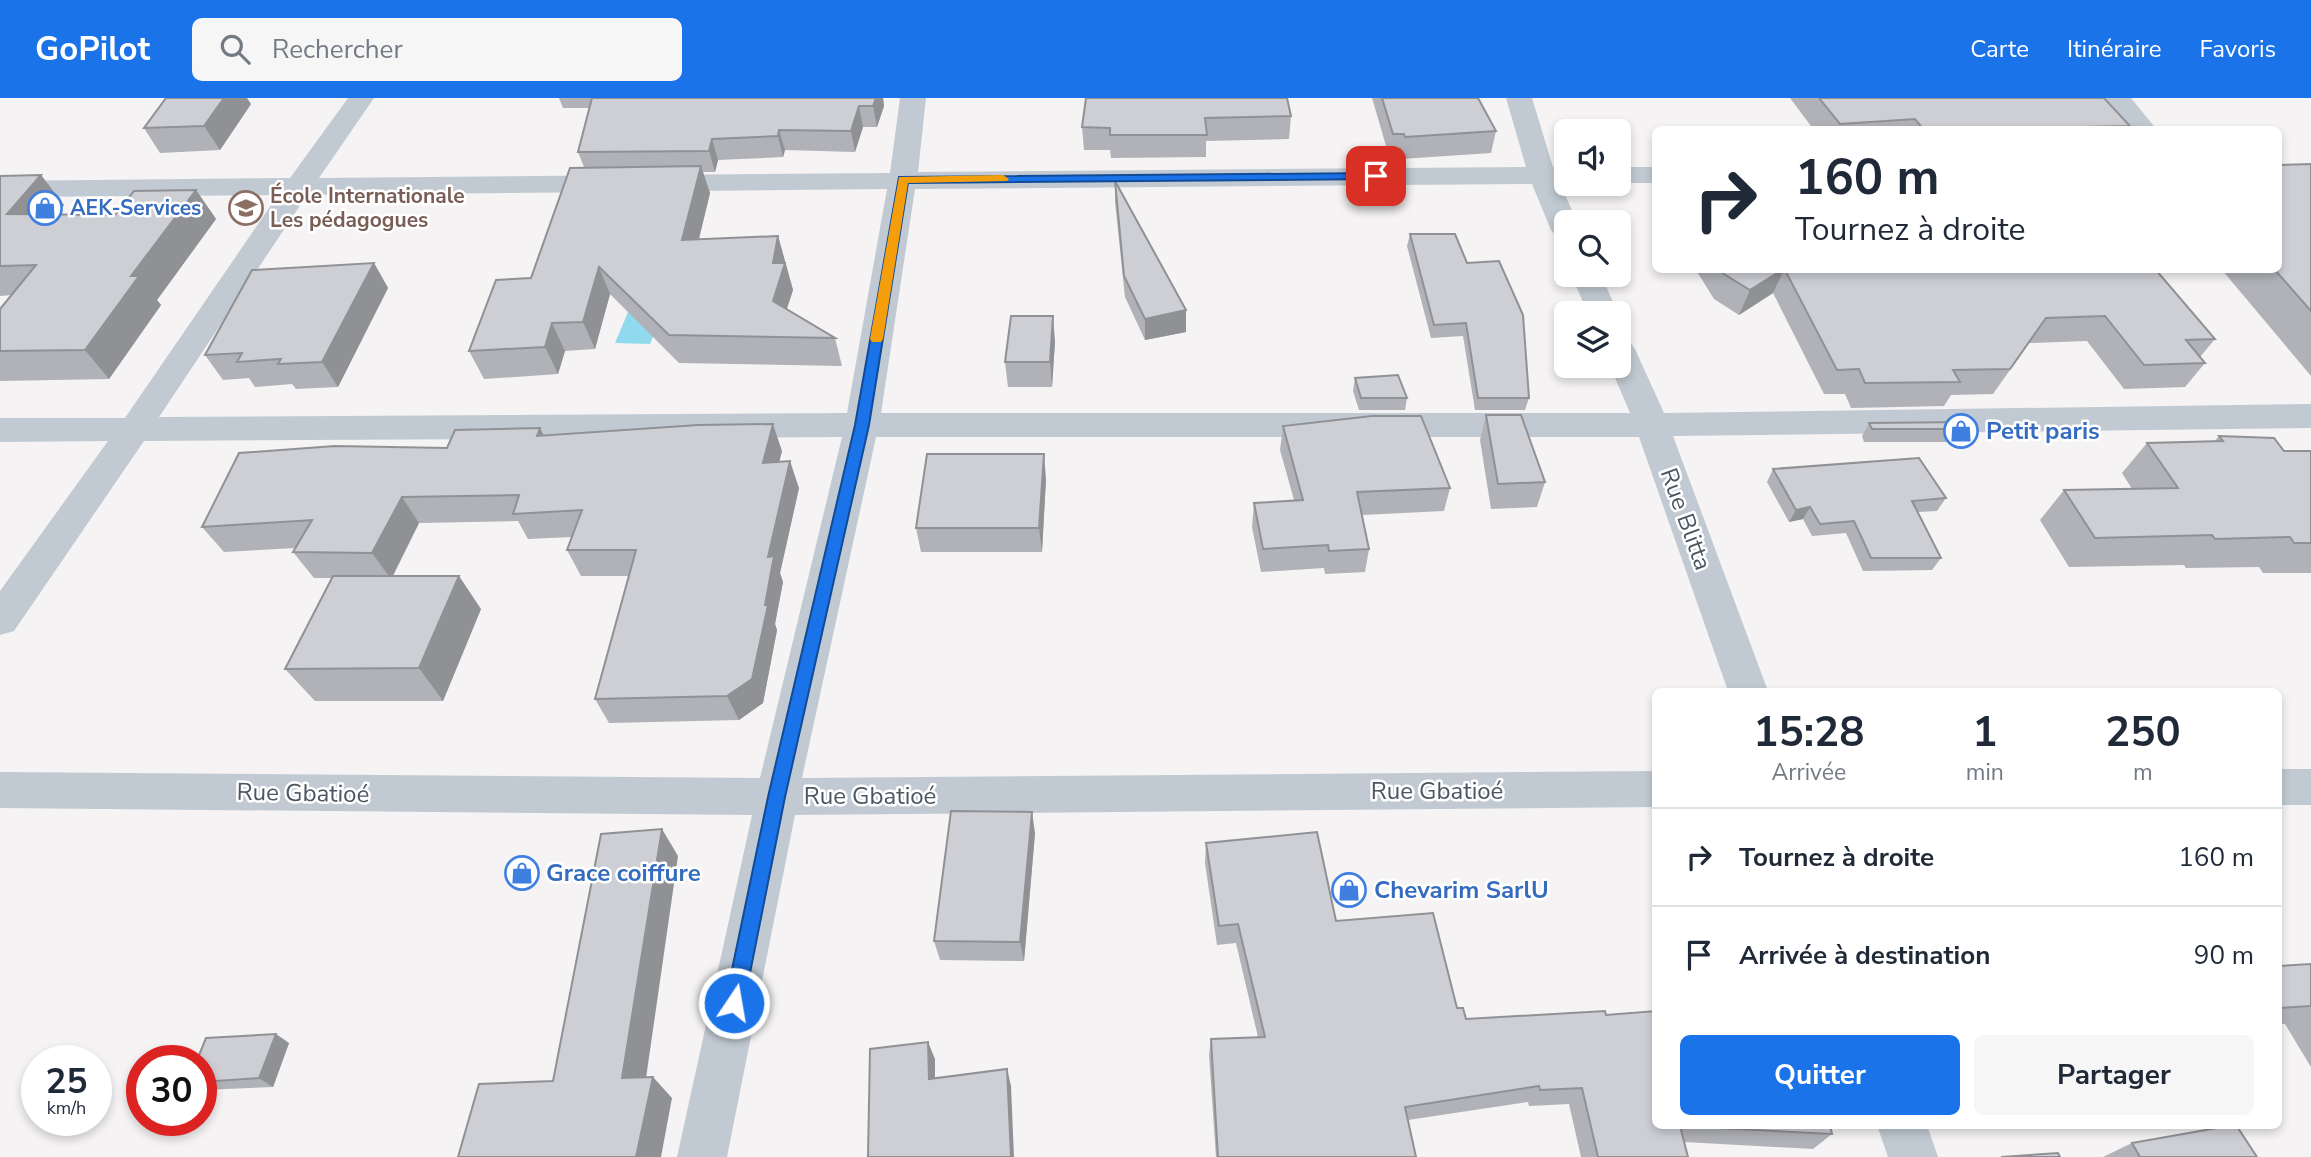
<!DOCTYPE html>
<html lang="fr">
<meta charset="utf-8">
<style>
body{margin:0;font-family:"Nunito Sans",sans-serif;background:#f6f6f7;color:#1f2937;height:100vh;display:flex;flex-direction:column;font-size:26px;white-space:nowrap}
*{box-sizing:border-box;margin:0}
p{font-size:23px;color:#747a83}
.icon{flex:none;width:38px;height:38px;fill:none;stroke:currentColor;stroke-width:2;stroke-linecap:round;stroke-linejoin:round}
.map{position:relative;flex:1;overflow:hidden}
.drawer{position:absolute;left:1652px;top:590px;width:630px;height:441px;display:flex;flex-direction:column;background:#fff;border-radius:10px;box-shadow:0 4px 10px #0003}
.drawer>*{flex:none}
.banner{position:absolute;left:1652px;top:28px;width:630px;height:147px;border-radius:10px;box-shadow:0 4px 10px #0003;background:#fff;color:#1f2937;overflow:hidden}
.tools{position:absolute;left:1554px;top:21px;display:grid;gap:14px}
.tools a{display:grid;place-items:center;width:77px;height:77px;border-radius:10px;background:#fff;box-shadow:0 4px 10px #0003;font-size:35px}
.speed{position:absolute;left:21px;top:947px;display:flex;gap:14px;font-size:35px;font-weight:700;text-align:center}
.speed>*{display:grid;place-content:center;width:91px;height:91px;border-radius:50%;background:#fff;box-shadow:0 4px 10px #0003;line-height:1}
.speed small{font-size:18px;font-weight:400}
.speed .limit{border:10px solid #d22;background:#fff;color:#111}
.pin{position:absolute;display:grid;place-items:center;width:60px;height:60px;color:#fff;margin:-30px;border-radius:14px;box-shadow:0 4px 10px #0006}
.me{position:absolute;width:77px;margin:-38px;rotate:12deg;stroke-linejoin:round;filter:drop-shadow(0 0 5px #0008)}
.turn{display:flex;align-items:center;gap:24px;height:147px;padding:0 28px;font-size:32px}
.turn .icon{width:91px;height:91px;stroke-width:2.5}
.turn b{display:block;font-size:49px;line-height:60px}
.eta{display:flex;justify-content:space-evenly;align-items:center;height:119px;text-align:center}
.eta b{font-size:42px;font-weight:700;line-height:49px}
.cta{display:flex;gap:14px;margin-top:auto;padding:14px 28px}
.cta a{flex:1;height:80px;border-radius:10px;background:#1a73e8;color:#fff;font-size:28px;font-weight:700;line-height:80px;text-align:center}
.cta a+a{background:#f6f6f7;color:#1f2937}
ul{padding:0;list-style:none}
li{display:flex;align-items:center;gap:21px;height:98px;padding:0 28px;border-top:2px solid #e0e1e3}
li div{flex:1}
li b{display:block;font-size:26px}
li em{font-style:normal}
header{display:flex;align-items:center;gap:42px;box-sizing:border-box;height:98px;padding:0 35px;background:#1a73e8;color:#fff}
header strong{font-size:33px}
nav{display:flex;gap:38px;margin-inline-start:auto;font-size:24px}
.search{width:490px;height:63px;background:#f6f6f7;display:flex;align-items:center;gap:18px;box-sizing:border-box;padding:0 24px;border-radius:10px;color:#747a83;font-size:26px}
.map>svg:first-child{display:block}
</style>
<header>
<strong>GoPilot</strong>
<div class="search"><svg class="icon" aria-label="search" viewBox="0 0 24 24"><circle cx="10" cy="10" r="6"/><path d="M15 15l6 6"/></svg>Rechercher</div>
<nav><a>Carte</a><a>Itinéraire</a><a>Favoris</a></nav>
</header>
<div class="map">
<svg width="2311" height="1059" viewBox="0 0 2311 1059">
<rect width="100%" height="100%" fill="#f5f3f3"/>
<polygon fill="#90daee" points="634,200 668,200 650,246 615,245"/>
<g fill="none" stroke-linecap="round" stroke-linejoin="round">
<g fill="#c1cad2" fill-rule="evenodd">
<path d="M348,0H374L319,80L890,75L900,0H926L918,74L1526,69L1506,0H1532L1553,69H1566V85H1560L1577,124H1566V141L1556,138L1551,132L1532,86L915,91L881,315H1630L1610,268H1619V241L1630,244L1635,251L1664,315L2311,306V330L1673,338L1768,593H1728L1639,339H876L802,680L1656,673V709L795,717L727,1059H677L752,717L0,710V674L760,680L842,339L144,343L14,533L0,537V493L108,343L0,344V320H125L278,97L0,99V83L290,80ZM887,91L847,315L159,319L307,97Z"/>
<polygon points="2104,0 2131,0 2157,32 2129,32"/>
<rect x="1619" y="69" width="37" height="16"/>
<polygon points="1571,177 1601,177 1618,215 1588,215"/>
<rect x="2278" y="671" width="33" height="36"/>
<polygon points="1877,1027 1927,1027 1938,1059 1888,1059"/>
</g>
</g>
<g fill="#b0b2b7">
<polygon points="559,0 883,0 884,8 877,29 863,29 855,54 785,52 783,59 718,62 715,74 703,74 710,95 699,141 778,138 793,192 787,211 835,240 842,268 679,265 610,196 595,251 565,253 558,276 484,281 469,253 531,180 584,69 578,54 589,10 563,10"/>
<polygon points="1086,0 1291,18 1289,41 1206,43 1206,59 1111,60 1110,52 1084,52 1082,29"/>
<polygon points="1372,0 1478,0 1496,33 1491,55 1401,61 1400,58 1389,58"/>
<polygon points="1790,0 2104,0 2130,28 2128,32 1814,32"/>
<polygon points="251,6 220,52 160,55 144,30"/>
<polygon points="2311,66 2311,278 2222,172 2278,172"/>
<polygon points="41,77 64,107 55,117 115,117 196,92 216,121 157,202 161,207 109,281 0,283 0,211 12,197 0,198 0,78"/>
<polygon points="1115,83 1186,212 1186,234 1145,242 1125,199 1115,104"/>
<polygon points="1410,136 1467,165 1529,300 1525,312 1475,312 1463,238 1431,240 1407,148"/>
<polygon points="374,165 388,190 338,289 296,291 292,286 255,289 249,280 223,282 205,257"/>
<polygon points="1696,172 2156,172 2215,241 2200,259 2205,265 2185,289 2124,291 2087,243 2029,245 1993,296 1951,297 1944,308 1851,310 1845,296 1824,296 1773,195 1739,217 1714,201"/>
<polygon points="1055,243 1052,289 1008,289 1005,264"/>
<polygon points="1355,280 1407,300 1405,312 1359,312 1353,293"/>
<polygon points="1486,317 1545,384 1537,409 1491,411 1480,342"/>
<polygon points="1869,325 1971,331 1962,344 1864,344 1862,338"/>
<polygon points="1283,328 1450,390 1444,413 1362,417 1369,451 1365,474 1325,476 1324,470 1261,474 1252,429 1254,405 1294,402 1280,352"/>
<polygon points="544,338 782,353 779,364 799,390 780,475 783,484 775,526 777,532 763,605 739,622 609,625 595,601 629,478 581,478 567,452 572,439 528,441 518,423 419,425 393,478 481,511 443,603 315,603 285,571 332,480 314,480 293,454 296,450 224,454 202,429"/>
<polygon points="2219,338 2284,353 2311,353 2311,475 2263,475 2259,469 2186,470 2184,467 2069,469 2040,422 2064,392 2132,391 2122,375 2147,345 2214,344"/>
<polygon points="1773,371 1946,400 1937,413 1918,414 1941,460 1932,472 1863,473 1846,435 1812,438 1803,421 1789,424 1767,384"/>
<polygon points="1046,381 1042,454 921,454 916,430"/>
<polygon points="1035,735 1024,863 940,862 934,843"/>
<polygon points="1206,745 1336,823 1457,910 1466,921 1606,917 1832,1036 1813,1051 1684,1044 1688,1059 1581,1059 1569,1006 1529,1008 1528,1004 1408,1022 1416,1059 1216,1059 1209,957 1211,941 1258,939 1236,845 1217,847 1205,765"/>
<polygon points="2311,866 2311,969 2285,926 2278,926 2278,868"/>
<polygon points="289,945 273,989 201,992 201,962"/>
<polygon points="2132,1045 2257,1059 2103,1059"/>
</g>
<g fill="#909195">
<polygon points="224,0 247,0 251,6 220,52 204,28"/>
<polygon points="876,0 883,0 884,8 877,29 873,8"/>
<polygon points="859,8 863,29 855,54 851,33"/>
<polygon points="779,32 785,52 783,59 778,38"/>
<polygon points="712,41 718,62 715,74 709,53"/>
<polygon points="701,68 710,95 692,169 682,142"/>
<polygon points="41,77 64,107 31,146 7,116"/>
<polygon points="196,92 216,121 157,202 161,207 109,281 85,252 131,178"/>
<polygon points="778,138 793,192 780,230 773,203 773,165"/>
<polygon points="374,165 388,190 338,289 322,264"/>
<polygon points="599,169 610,196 595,251 583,224"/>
<polygon points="1782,172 1784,172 1773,195 1739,217 1750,192"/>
<polygon points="1186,212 1186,234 1145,242 1145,221"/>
<polygon points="1053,218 1055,243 1052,289 1050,264"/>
<polygon points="552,225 565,253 558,276 545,249"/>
<polygon points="773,326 782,353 772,392 763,365"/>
<polygon points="540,330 553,356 537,338"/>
<polygon points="1044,356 1046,381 1042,454 1039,430"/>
<polygon points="790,363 799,390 780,475 783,484 775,526 777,532 763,605 739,622 727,598 765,507 768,459"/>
<polygon points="402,399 419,425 391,481 372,455"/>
<polygon points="1810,409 1803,421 1789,424 1796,412"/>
<polygon points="459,478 481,511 443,603 419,570"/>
<polygon points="1032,714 1035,735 1024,863 1020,844"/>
<polygon points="662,731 678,758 643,1001 622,980"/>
<polygon points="276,936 289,945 273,989 259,980"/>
<polygon points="928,944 935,961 935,997 929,981"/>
<polygon points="1007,971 1011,988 1014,1059 1011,1059"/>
<polygon points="653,979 672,1000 661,1059 636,1059"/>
</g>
<g fill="#cdcfd5" stroke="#909195" stroke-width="2">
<polygon points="166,0 224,0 204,28 144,30"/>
<polygon points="592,0 876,0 873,8 859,8 851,33 779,32 778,38 712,41 709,53 578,54"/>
<polygon points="1086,0 1287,0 1291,18 1205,20 1207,37 1110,37 1110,30 1082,29"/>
<polygon points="1382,0 1478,0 1496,33 1405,39 1404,36 1393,36"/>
<polygon points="1819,0 2104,0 2130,28 2026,30 2027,32 1924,32 1915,21 1840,26"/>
<polygon points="2311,66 2311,213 2275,172 2278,172 2278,67"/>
<polygon points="701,68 682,142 778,138 773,165 785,165 773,203 835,240 669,237 599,169 583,224 552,225 545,249 469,253 496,182 531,180 570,70"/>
<polygon points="41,77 7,116 115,117 134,93 196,92 131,178 139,178 85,252 0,253 0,211 36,167 0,168 0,78"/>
<polygon points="1115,83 1186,212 1145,221 1124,178"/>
<polygon points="1410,136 1455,136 1467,165 1499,163 1523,217 1529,300 1478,300 1466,225 1434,227"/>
<polygon points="374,165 322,264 278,266 281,261 237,264 242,255 205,257 252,172"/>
<polygon points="1721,172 1782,172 1750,192 1724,176"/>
<polygon points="1785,172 2156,172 2215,241 2186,242 2205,265 2144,267 2105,218 2046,220 2010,271 1953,272 1960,284 1865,285 1859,271 1837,272"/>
<polygon points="1011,218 1053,218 1050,264 1005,264"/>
<polygon points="1398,277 1407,300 1361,300 1355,280"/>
<polygon points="1486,317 1521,317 1545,384 1498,386"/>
<polygon points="1372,318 1421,318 1450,390 1357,394 1369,451 1329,453 1328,447 1263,451 1254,405 1303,402 1283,328"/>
<polygon points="1967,324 1971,331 1872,331 1869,325"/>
<polygon points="773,326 763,365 790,363 768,459 774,458 765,507 768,507 752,581 727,598 595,601 636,452 567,452 582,412 513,416 519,397 402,399 372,455 293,454 312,422 202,429 239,355 335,348 447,350 455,332 540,330 537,338 698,327"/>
<polygon points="2219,338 2274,340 2284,353 2311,353 2311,445 2294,445 2290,439 2215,441 2212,437 2095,440 2064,392 2178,390 2147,345 2223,343"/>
<polygon points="927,356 1044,356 1039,430 916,430"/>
<polygon points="1919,360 1946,400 1912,403 1941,460 1871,460 1854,423 1820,426 1810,409 1796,412 1773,371"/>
<polygon points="333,478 459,478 419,570 285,571"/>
<polygon points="951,713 1032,714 1020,844 934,843"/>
<polygon points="662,731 622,980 653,979 636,1059 458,1059 479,986 553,983 601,736"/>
<polygon points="1317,734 1336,823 1433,815 1457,910 1463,910 1466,921 1605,913 1606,917 1656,913 1656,1027 1830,1027 1832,1036 1680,1028 1688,1059 1598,1059 1582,990 1540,992 1539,988 1405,1009 1416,1059 1218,1059 1211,941 1265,939 1238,826 1219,828 1206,745"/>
<polygon points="2311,866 2311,908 2278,910 2278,868"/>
<polygon points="276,936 259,980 201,984 201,962 197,962 206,940"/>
<polygon points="928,944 929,981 1007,971 1011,1059 868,1059 870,951"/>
<polygon points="2234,1027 2236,1027 2257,1059 2140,1059 2132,1045"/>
<polygon points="2058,1055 2060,1059 2001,1059"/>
</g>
<polygon fill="#1a73e8" stroke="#114b97" stroke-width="2" points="1376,75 1380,76 1380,81 908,85 869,327 785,699 744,905 741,911 734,914 727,911 725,905 768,699 855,327 899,79"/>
<polygon fill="#f59e0b" points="1003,77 1009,81 1007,83 908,85 883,241 881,244 872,244 870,241 899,79"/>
<defs>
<g id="shop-ring" transform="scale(1.75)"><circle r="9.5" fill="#fff" stroke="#3f7fe0" stroke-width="1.5"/><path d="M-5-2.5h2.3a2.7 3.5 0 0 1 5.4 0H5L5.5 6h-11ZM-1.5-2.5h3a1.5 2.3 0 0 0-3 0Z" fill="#3f7fe0"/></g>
<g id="school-ring" transform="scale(1.75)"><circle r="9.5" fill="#fff" stroke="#8d6e63" stroke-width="1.5"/><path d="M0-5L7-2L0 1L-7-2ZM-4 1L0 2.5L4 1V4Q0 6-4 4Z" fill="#8d6e63"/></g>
</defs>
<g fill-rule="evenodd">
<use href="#shop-ring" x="45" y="110"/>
<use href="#school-ring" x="246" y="110"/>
<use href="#shop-ring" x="1961" y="333"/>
<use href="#shop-ring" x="522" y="775"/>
<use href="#shop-ring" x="1349" y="792"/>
</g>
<g text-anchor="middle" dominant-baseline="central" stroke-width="5" stroke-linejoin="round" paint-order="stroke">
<g font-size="21" font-weight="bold" fill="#785e54" stroke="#fff" text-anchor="start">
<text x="270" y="98">École Internationale<tspan x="270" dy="24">Les pédagogues</tspan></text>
</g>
<g font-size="21" font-weight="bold" fill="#366cbe" stroke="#fff" text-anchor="start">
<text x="70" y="110">AEK-Services</text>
</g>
<g font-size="24" font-weight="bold" fill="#366cbe" stroke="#fff" text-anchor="start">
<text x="1986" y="333">Petit paris</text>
<text x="546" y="775">Grace coiffure</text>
<text x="1374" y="792">Chevarim SarlU</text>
</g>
<g font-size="24" fill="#4a5661" stroke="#fff">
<text transform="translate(1686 421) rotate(70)">Rue Blitta</text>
<text x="1437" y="693">Rue Gbatioé</text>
<text transform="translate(303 695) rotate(1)">Rue Gbatioé</text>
<text x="870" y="698">Rue Gbatioé</text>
</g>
</g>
</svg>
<div class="tools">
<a><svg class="icon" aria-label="sound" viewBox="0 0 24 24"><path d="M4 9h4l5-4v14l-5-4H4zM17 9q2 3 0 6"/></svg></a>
<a><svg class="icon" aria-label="search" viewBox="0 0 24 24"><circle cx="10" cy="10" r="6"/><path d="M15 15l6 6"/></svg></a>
<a><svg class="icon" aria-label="layers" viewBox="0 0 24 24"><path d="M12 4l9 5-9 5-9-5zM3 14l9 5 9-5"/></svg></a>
</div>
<div class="speed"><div>25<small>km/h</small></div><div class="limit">30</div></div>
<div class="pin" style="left:1376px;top:78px;background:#d93025"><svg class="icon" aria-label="arrive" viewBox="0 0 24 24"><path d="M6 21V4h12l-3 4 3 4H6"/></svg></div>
<svg class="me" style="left:734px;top:905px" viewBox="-20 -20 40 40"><circle r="17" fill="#1a73e8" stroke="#fff" stroke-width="3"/><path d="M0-11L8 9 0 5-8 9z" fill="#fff"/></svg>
<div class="banner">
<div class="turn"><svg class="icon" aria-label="right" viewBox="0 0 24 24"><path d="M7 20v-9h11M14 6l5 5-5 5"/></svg><div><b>160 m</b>Tournez à droite</div></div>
</div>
<section class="drawer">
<div class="eta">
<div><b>15:28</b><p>Arrivée</p></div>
<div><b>1</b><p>min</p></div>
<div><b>250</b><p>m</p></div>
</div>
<ul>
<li><svg class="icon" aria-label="right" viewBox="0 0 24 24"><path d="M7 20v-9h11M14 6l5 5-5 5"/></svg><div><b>Tournez à droite</b></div><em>160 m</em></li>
<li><svg class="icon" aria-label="arrive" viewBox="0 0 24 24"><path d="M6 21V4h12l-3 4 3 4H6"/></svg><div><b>Arrivée à destination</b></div><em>90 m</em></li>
</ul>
<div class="cta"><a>Quitter</a><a>Partager</a></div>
</section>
</div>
